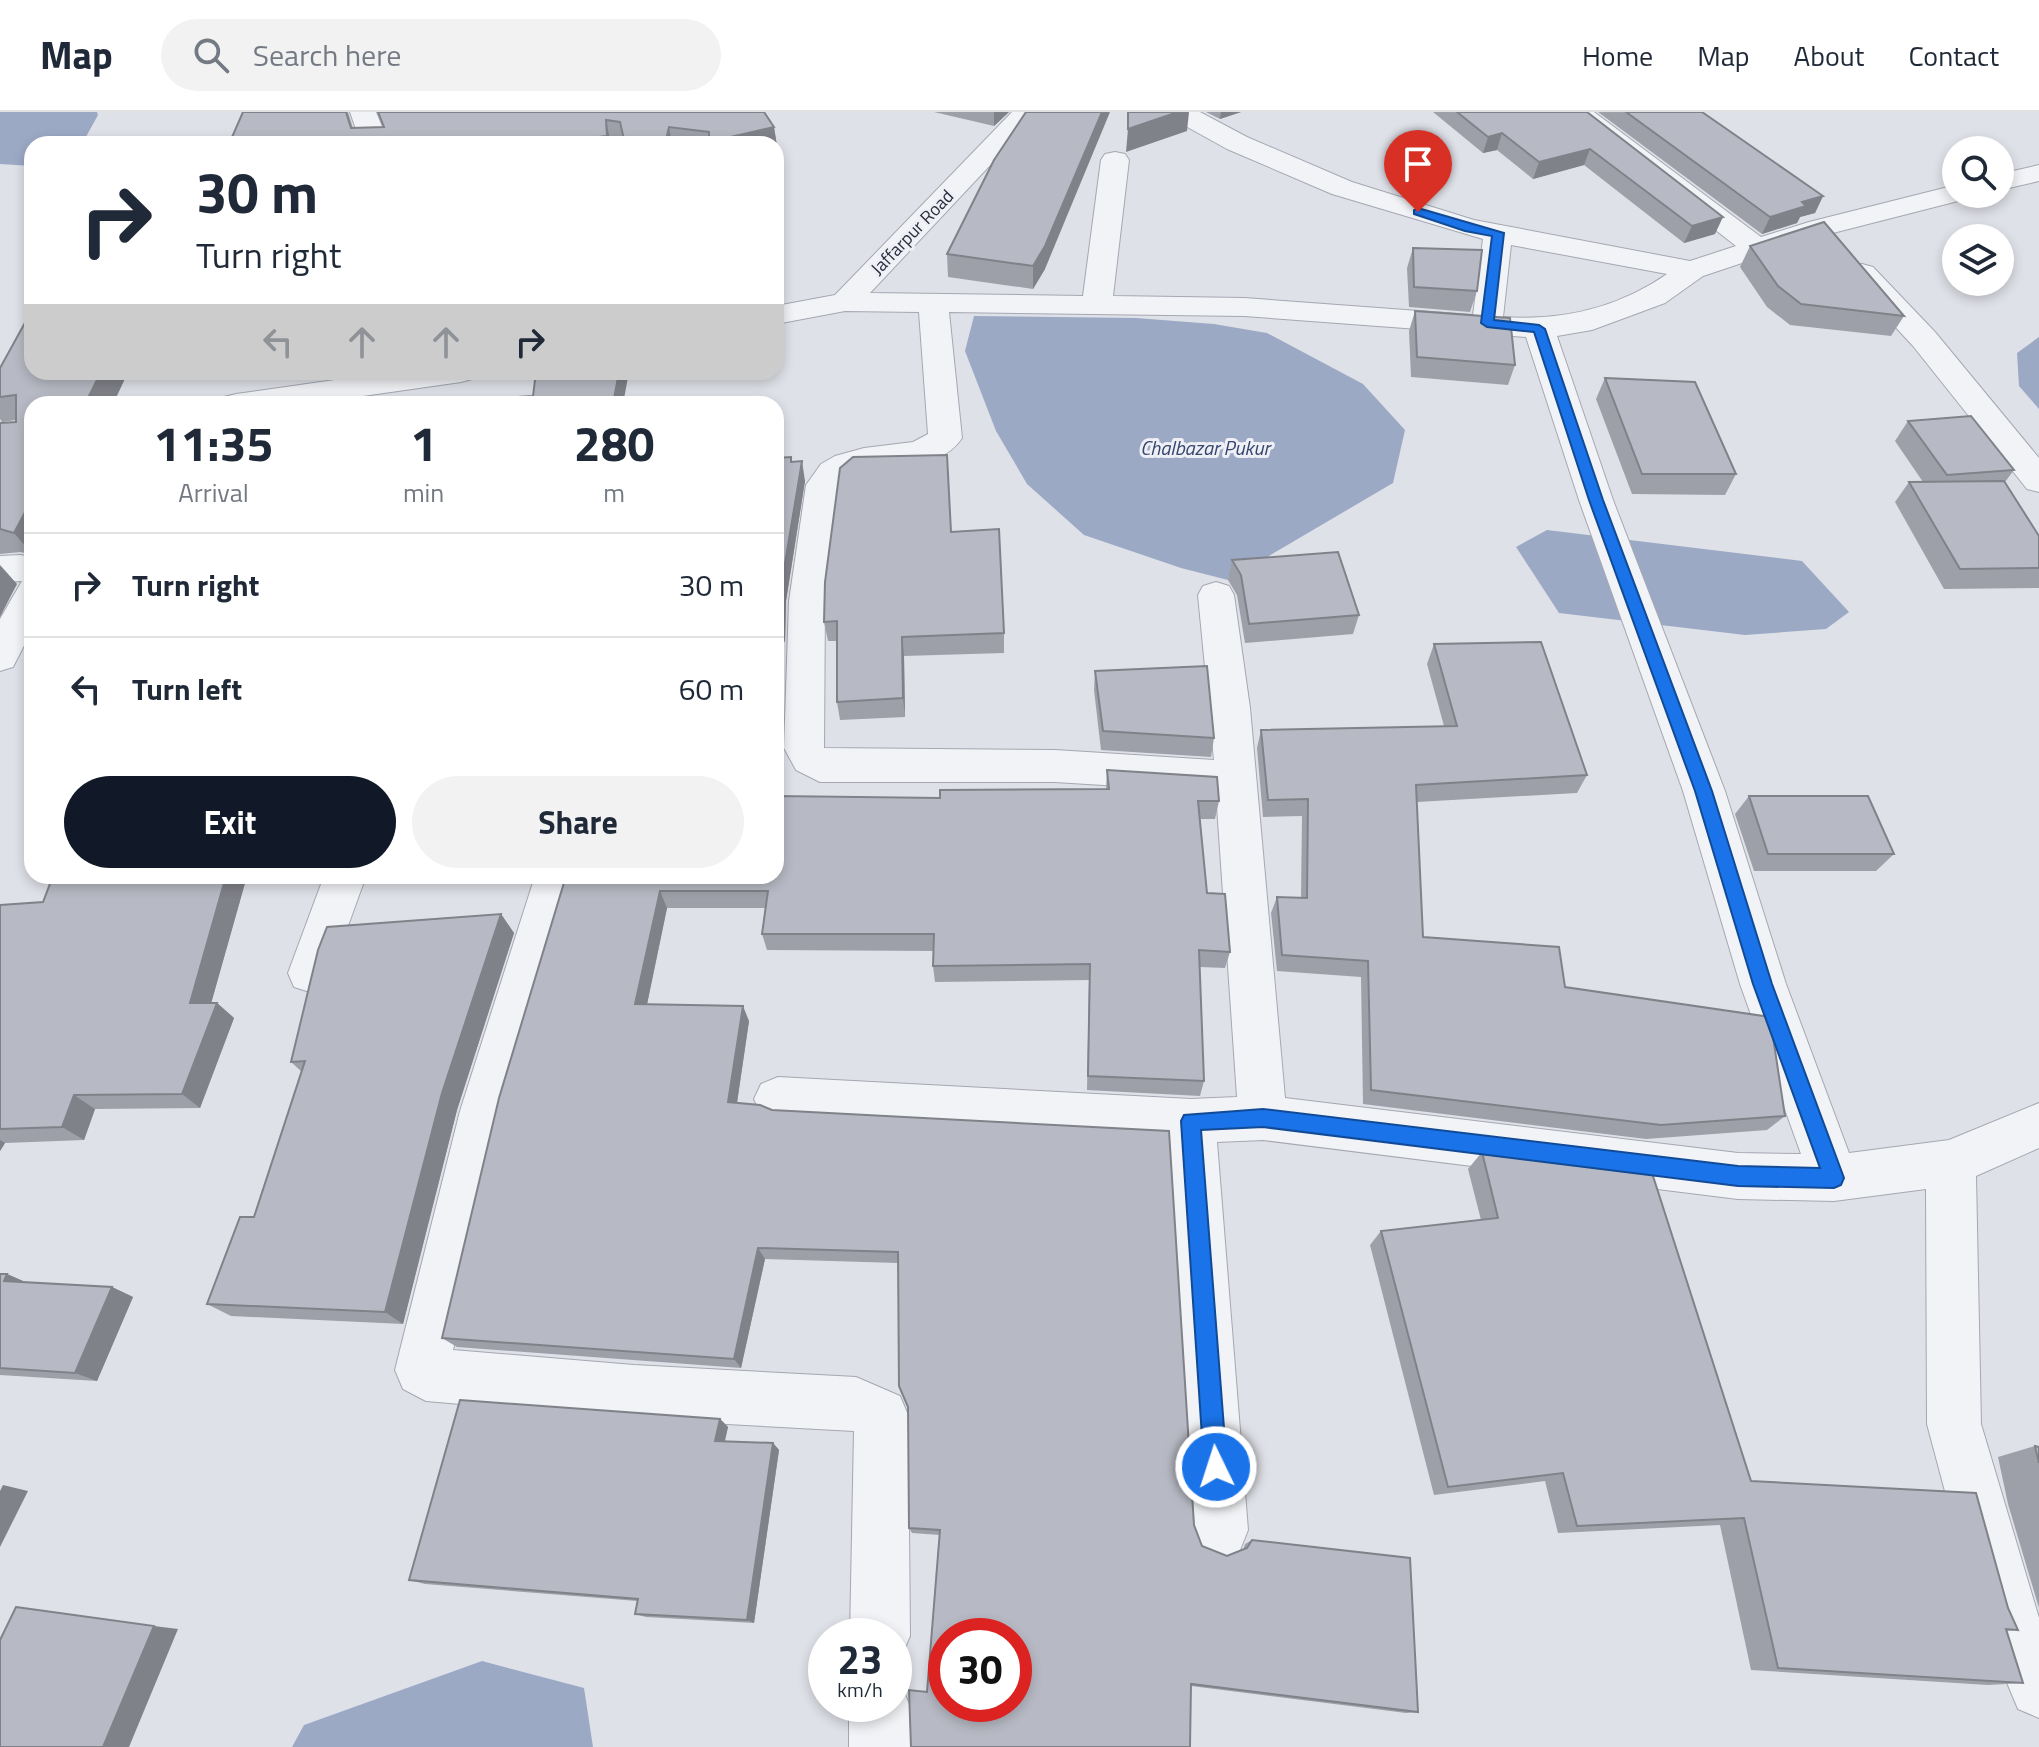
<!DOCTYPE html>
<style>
body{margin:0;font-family:"Titillium Web",sans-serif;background:#f2f2f3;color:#1f2937;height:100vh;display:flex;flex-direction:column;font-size:30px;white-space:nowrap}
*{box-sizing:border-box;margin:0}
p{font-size:26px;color:#747a83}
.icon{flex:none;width:44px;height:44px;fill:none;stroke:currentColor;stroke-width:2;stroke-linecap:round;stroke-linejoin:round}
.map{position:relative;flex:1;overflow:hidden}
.sheet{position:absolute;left:24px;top:284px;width:760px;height:488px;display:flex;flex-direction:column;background:#fff;border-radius:24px;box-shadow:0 4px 12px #0003}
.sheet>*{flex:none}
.top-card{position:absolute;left:24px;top:24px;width:760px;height:244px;border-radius:24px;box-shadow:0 4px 12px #0003;background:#fff;color:#1f2937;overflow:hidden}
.buttons{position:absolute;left:1942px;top:24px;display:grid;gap:16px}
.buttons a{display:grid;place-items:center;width:72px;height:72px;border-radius:50%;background:#fff;box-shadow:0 4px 12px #0003;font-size:40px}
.speed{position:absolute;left:808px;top:1506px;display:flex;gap:16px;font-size:40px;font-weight:700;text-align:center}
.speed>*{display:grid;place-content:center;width:104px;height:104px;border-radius:50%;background:#fff;box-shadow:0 4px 12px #0003;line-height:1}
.speed small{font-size:20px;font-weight:400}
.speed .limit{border:12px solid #d22;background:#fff;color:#111}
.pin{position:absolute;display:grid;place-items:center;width:68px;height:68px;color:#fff;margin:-82px -34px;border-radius:50% 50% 50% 0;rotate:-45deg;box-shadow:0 0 8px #0007}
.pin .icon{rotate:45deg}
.me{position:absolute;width:88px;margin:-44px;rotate:356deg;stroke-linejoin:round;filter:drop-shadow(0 0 6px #0008)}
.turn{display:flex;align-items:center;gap:28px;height:168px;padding:0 40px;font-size:36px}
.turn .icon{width:104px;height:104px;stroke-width:2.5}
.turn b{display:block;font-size:56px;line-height:68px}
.lanes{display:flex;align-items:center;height:76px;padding:0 40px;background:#0003;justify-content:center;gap:40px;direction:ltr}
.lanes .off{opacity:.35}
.eta{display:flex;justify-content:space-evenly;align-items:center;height:136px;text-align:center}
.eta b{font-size:48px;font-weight:700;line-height:56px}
.action{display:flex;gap:16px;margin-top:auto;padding:16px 40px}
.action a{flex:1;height:92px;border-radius:48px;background:#111827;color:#fff;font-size:32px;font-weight:700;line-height:92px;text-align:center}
.action a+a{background:#f2f2f3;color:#1f2937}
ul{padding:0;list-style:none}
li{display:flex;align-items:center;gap:24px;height:104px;padding:0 40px;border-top:2px solid #e0e1e3}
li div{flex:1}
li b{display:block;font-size:30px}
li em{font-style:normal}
header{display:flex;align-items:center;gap:48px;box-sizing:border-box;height:112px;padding:0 40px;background:#fff;border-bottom:2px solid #e0e1e3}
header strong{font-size:38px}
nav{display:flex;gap:44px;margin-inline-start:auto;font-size:28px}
.search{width:560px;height:72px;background:#f2f2f3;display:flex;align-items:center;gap:20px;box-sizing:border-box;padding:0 28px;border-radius:44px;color:#747a83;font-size:30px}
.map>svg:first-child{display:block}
</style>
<header>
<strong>Map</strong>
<div class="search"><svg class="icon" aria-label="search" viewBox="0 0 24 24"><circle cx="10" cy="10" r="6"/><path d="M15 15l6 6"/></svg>Search here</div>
<nav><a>Home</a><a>Map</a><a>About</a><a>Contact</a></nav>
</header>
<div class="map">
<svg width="2039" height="1635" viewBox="0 0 2039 1635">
<rect width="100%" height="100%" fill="#dfe1e8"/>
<g fill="#9ca9c5">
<polygon points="0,0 97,0 98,3 82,32 32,32 32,54 0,52"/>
<polygon points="974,204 1136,206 1214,212 1267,221 1363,272 1405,318 1393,371 1228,468 1181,456 1084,423 1027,372 996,319 965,239"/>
<polygon points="2039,225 2039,297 2019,274 2017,241"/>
<polygon points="1547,418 1802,449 1849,500 1826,517 1745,523 1559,501 1516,435"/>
<polygon points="482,1549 584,1576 593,1635 292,1635 304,1613"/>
</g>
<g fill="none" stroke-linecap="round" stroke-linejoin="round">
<g stroke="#a5a7b2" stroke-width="2">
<g id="minor">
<polygon points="350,0 376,0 389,32 361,32"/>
<path d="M1012,0H1040L870,181L1083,184L1101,48L1105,42L1115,40L1125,42L1129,48L1113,184L1244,186L1473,203L1483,127L1332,82L1227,37L1171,6L1167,0H1200L1247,25L1352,70L1474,108L1690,149L1736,134L1564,0H1594L1761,125L1809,110L1956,73V82H1969L1966,87L1829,122L1703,164L1665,191L1592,218L1557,224L1613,388L1725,679L1786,872L1849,1041L1949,1028L2039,991V1036L1976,1064L1981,1312L2039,1506V1606L2018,1597L1977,1499L1927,1312L1926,1077L1834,1089L1738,1087L1263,1028L1217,1030L1248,1418L1240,1438L1220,1446L1200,1438L1192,1418L1168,1030L778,1009L761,1002L754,987L761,972L778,965L1191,987L1237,985L1216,680L1055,670H820L796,658L784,636L789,489L806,373L821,352L835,344L864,336L913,330L928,322L919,200L845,199L776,212V194L835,183ZM1511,133L1667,162C1618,196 1561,209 1503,205ZM949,200L1244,204L1526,225L1579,388L1683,679L1740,872L1801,1042L1738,1041L1285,986L1250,596L1234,483L1229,474L1216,470L1203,474L1198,483L1214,648L1055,638L824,636L825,489L840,375C868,337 934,369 962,326Z"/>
<polygon points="2039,53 2039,69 2000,78 2000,62"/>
<polygon points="1862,152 1873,155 1935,220 2039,346 2039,380 2027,377 1913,234 1851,167 1847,161 1851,155"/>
<polygon points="391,260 477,260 472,267 461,270 307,292 220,292 224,285 236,282"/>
<polygon points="21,443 32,446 32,518 13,555 0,559 0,507 22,469 0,470 0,444"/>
<polygon points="324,764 366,764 326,875 310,880 294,875 288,861"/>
<polygon points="535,764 577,764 508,999 453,1238 634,1253 856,1265 900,1284 908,1303 910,1524 901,1545 894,1548 894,1524 850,1524 854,1319 634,1307 426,1289 403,1277 395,1258 460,999"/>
<polygon points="894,1568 900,1571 909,1592 911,1635 849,1635 849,1592 894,1592"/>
</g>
</g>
<use href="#minor" fill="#f2f3f6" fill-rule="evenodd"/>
</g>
<g fill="#9da0a9">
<polygon points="348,0 353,16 384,15 378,0 774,15 777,34 776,32 625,32 624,28 611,27 229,32"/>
<polygon points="934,0 1009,0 994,14"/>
<polygon points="1206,0 1241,0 1220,7"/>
<polygon points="1433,0 1587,0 1715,122 1684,131 1584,53 1533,67 1497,38 1483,41"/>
<polygon points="1598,0 1702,0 1823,84 1815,101 1800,105 1797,111 1762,122"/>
<polygon points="994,48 1045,157 1033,177 948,165 947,142"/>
<polygon points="1750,134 1904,204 1891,224 1790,213 1767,195 1740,155"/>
<polygon points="1413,136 1477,179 1470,200 1409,195 1407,156"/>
<polygon points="1415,199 1515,253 1508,273 1411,265 1409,219"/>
<polygon points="128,260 113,292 32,292 32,443 21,440 0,442 0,311 16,310 16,308 2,310 0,307 0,285"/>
<polygon points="1605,266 1736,362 1725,383 1632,382 1596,287"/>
<polygon points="1908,309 2014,358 2005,370 2039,424 2039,476 1944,477 1895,390 1909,370 1923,370 1895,329"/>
<polygon points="776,346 792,350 805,369 786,489 785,530 776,531"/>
<polygon points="951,420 1004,521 1004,541 904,544 905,605 840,608 837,590 837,529 828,529 824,510"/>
<polygon points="1232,448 1359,503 1353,522 1245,531 1237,483 1228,468"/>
<polygon points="1434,532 1587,663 1577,681 1417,690 1423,825 1565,875 1785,1004 1767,1018 1646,1027 1363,992 1361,865 1277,859 1271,801 1277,785 1301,786 1302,704 1263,705 1257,636 1261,618 1444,614 1427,552"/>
<polygon points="1095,559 1214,626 1211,645 1101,638 1094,578"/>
<polygon points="1107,658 1219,689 1215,707 1200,707 1207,781 1230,840 1225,856 1200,855 1204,969 1200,984 1087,978 1089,868 935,870 933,854 934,839 767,838 762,822 765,796 667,796 647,892 749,909 737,991 1194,1413 1202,1434 1227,1444 1243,1438 1245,1432 1252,1428 1418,1600 1406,1601 1191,1574 927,1580 940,1423 912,1421 909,1416 908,1296 898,1151 765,1147 741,1256 457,1235 442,1226 566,764 776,680 777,684 940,686 1106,677"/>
<polygon points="1749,684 1894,742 1876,759 1754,759 1735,702"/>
<polygon points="247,764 211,891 217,891 234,906 200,996 95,997 84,1028 5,1031 0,1039 0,793 43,790"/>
<polygon points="501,802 514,821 457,998 403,1212 231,1204 207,1192 254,1105 302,960 291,950"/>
<polygon points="1482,1040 1751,1369 2008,1496 2018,1518 2007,1519 2023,1571 1988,1573 1751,1558 1720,1413 1558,1421 1545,1369 1434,1383 1370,1133 1381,1119 1481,1108 1468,1057"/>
<polygon points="0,1162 7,1162 25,1170 112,1175 133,1185 97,1269 0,1263"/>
<polygon points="720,1307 728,1315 725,1329 773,1331 779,1338 754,1511 646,1505 635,1502 637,1489 425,1472 409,1468"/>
<polygon points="2035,1334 2039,1335 2039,1496 2008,1392 1998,1345"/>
</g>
<g fill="#808289">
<polygon points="994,0 1009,0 994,14"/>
<polygon points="1102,0 1110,0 1045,157 1033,177 1033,154"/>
<polygon points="1178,0 1189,0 1187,19 1126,40 1128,17"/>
<polygon points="1221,0 1241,0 1220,7"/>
<polygon points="606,8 611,32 538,32"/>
<polygon points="669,15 672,32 665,32"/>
<polygon points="774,15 777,34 776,34 776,32 709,32 709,30"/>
<polygon points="1502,21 1497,38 1483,41 1488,25"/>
<polygon points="1590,37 1584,53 1533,67 1539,50"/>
<polygon points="1823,84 1815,101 1800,105 1797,111 1762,122 1770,105 1802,90"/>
<polygon points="1723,105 1715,122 1684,131 1692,114"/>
<polygon points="101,260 128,260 113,292 85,292"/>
<polygon points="619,260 629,260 623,292 613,292"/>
<polygon points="802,349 805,369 786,489 785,530 780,511 782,469"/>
<polygon points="32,387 32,442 14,421"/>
<polygon points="0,453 17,472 0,505"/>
<polygon points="902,525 904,544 905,605 903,586"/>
<polygon points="226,764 247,764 207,906 190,891"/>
<polygon points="660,779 667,796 644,907 635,892"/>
<polygon points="501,802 514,821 457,998 403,1212 385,1200 442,981"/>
<polygon points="217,891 234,906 200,996 182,982"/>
<polygon points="743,894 749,909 735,1004 728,990"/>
<polygon points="74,983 95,997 84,1028 62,1015"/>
<polygon points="0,1028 5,1031 0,1039"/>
<polygon points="758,1136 765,1147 741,1256 734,1247"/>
<polygon points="7,1162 30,1172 4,1169"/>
<polygon points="112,1175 133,1185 97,1269 75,1261"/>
<polygon points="720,1307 728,1315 723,1336 715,1329"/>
<polygon points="773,1331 779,1338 754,1511 747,1508"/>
<polygon points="3,1373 28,1379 0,1435 0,1379"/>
<polygon points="154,1514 178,1517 129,1635 103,1635"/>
</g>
<g fill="#b7bac4" stroke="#808289" stroke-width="2" fill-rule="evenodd">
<polygon points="243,0 346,0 351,16 384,15 378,0 764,0 774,15 709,30 709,20 669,15 665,32 625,32 620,10 606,8 607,24 538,32 229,32"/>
<polygon points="1026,0 1102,0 1045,134 1033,154 947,142 994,48"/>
<polygon points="1128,0 1178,0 1128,17"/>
<polygon points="1457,0 1587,0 1723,105 1692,114 1590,37 1539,50 1502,21 1488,25"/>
<polygon points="1626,0 1702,0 1823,84 1802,90 1806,94 1770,105"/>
<polygon points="1824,110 1904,204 1801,192 1778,174 1750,134"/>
<polygon points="1413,136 1482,138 1477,179 1414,175"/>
<polygon points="32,198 32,260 101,260 85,292 32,292 32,387 14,421 0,417 0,311 16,310 16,283 0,285 0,256"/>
<polygon points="1415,199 1510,206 1515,253 1417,245"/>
<polygon points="536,260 619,260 613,292 517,292 518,285 533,284"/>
<polygon points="1605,266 1695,270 1736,362 1642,362"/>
<polygon points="253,285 250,292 198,292 199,288"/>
<polygon points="1971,304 2014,358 1947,363 1908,309"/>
<polygon points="947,343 951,420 999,417 1004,521 902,525 903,586 837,590 837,509 824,510 825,470 840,356 853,345"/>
<polygon points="791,345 791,350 802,349 782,469 780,511 776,511 776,346"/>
<polygon points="2004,369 2039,424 2039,456 1960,457 1909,370"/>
<polygon points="1338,440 1359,503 1249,512 1241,463 1232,448"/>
<polygon points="1541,530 1587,663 1416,673 1423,825 1559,835 1565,875 1770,905 1785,1004 1661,1013 1371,978 1368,849 1282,843 1277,785 1307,786 1308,687 1268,688 1261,618 1457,614 1434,532"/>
<polygon points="1207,554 1214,626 1103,619 1095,559"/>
<path d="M1107,658L1217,665L1219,689H1198L1207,781L1225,782L1230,840L1199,838L1204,969L1088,964L1090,852L933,854L934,822H762L768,779H660L635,892L743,894L728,990L760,993L772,998L1169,1019L1194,1413L1202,1434L1227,1444L1247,1436L1252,1428L1410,1446L1418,1600L1191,1572L1190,1635H911L909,1578L927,1580L940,1418L909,1416L908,1295L899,1274L898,1140L758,1136L734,1247L442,1226L499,986L566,764H776V684L940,686V678L1109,677ZM946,1524H1014V1592H946Z"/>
<polygon points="32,664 32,679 26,679"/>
<polygon points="1749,684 1868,684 1894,742 1768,742"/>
<polygon points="53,764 226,764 190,891 217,891 182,982 74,983 62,1015 0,1017 0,793 43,790"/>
<polygon points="501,802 442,981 385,1200 207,1192 240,1105 254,1105 305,949 291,950 318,838 327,815"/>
<polygon points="1482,1040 1652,1061 1751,1369 1976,1381 2008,1496 2018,1518 2006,1517 2023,1571 1778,1556 1744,1406 1577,1414 1563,1361 1448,1375 1381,1119 1498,1106"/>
<polygon points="0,1162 7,1162 4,1169 112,1175 75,1261 0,1256"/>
<polygon points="460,1288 720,1307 715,1329 773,1331 747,1508 635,1502 638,1487 409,1468"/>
<polygon points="2035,1334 2039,1335 2039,1351"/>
<polygon points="16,1495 154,1514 103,1635 0,1635 0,1528"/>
</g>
<polygon fill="#1a73e8" stroke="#114b97" stroke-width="2" points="1418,96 1504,121 1494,208 1539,213 1545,217 1603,388 1712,679 1772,872 1844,1066 1841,1073 1834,1076 1738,1074 1263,1015 1201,1018 1227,1355 1224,1363 1216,1367 1208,1363 1204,1355 1181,1009 1184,1003 1263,997 1738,1054 1820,1056 1753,872 1695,679 1589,388 1534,220 1487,215 1481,211 1492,124 1465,119 1414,102 1414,98"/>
<g text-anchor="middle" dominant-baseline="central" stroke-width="6" stroke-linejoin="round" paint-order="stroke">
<g font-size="18" fill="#292d3e" stroke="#eff0f5">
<text transform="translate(912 120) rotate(-46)">Jaffarpur Road</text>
</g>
<g font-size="20" font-style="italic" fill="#36466f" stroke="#eff0f5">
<text x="1205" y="335">Chalbazar Pukur</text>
</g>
</g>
</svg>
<div class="buttons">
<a><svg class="icon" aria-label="search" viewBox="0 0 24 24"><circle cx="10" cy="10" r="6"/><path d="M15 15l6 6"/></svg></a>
<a><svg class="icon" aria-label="layers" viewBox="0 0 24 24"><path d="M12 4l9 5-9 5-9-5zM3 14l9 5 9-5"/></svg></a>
</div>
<div class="speed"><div>23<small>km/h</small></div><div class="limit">30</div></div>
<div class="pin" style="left:1418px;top:100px;background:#d93025"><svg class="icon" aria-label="arrive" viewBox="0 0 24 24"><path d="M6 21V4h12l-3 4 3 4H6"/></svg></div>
<svg class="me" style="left:1216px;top:1355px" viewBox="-20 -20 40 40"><circle r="17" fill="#1a73e8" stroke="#fff" stroke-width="3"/><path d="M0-11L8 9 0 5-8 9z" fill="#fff"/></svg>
<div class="top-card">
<div class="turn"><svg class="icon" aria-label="right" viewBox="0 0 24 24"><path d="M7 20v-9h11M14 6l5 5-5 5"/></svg><div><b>30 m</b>Turn right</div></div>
<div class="lanes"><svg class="icon off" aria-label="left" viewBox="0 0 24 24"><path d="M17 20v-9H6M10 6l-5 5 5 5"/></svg><svg class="icon off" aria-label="ahead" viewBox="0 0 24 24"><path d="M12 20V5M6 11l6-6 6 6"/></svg><svg class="icon off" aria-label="ahead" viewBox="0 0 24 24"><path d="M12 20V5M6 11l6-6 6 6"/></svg><svg class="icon" aria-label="right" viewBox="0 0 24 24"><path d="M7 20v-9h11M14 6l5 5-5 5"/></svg></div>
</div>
<section class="sheet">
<div class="eta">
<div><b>11:35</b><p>Arrival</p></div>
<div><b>1</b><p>min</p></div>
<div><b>280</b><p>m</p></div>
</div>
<ul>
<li><svg class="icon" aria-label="right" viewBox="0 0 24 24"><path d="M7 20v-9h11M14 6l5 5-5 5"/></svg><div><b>Turn right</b></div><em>30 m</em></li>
<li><svg class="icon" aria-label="left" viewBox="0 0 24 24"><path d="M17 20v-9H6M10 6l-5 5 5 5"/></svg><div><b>Turn left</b></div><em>60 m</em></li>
</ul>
<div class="action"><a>Exit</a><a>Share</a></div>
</section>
</div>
